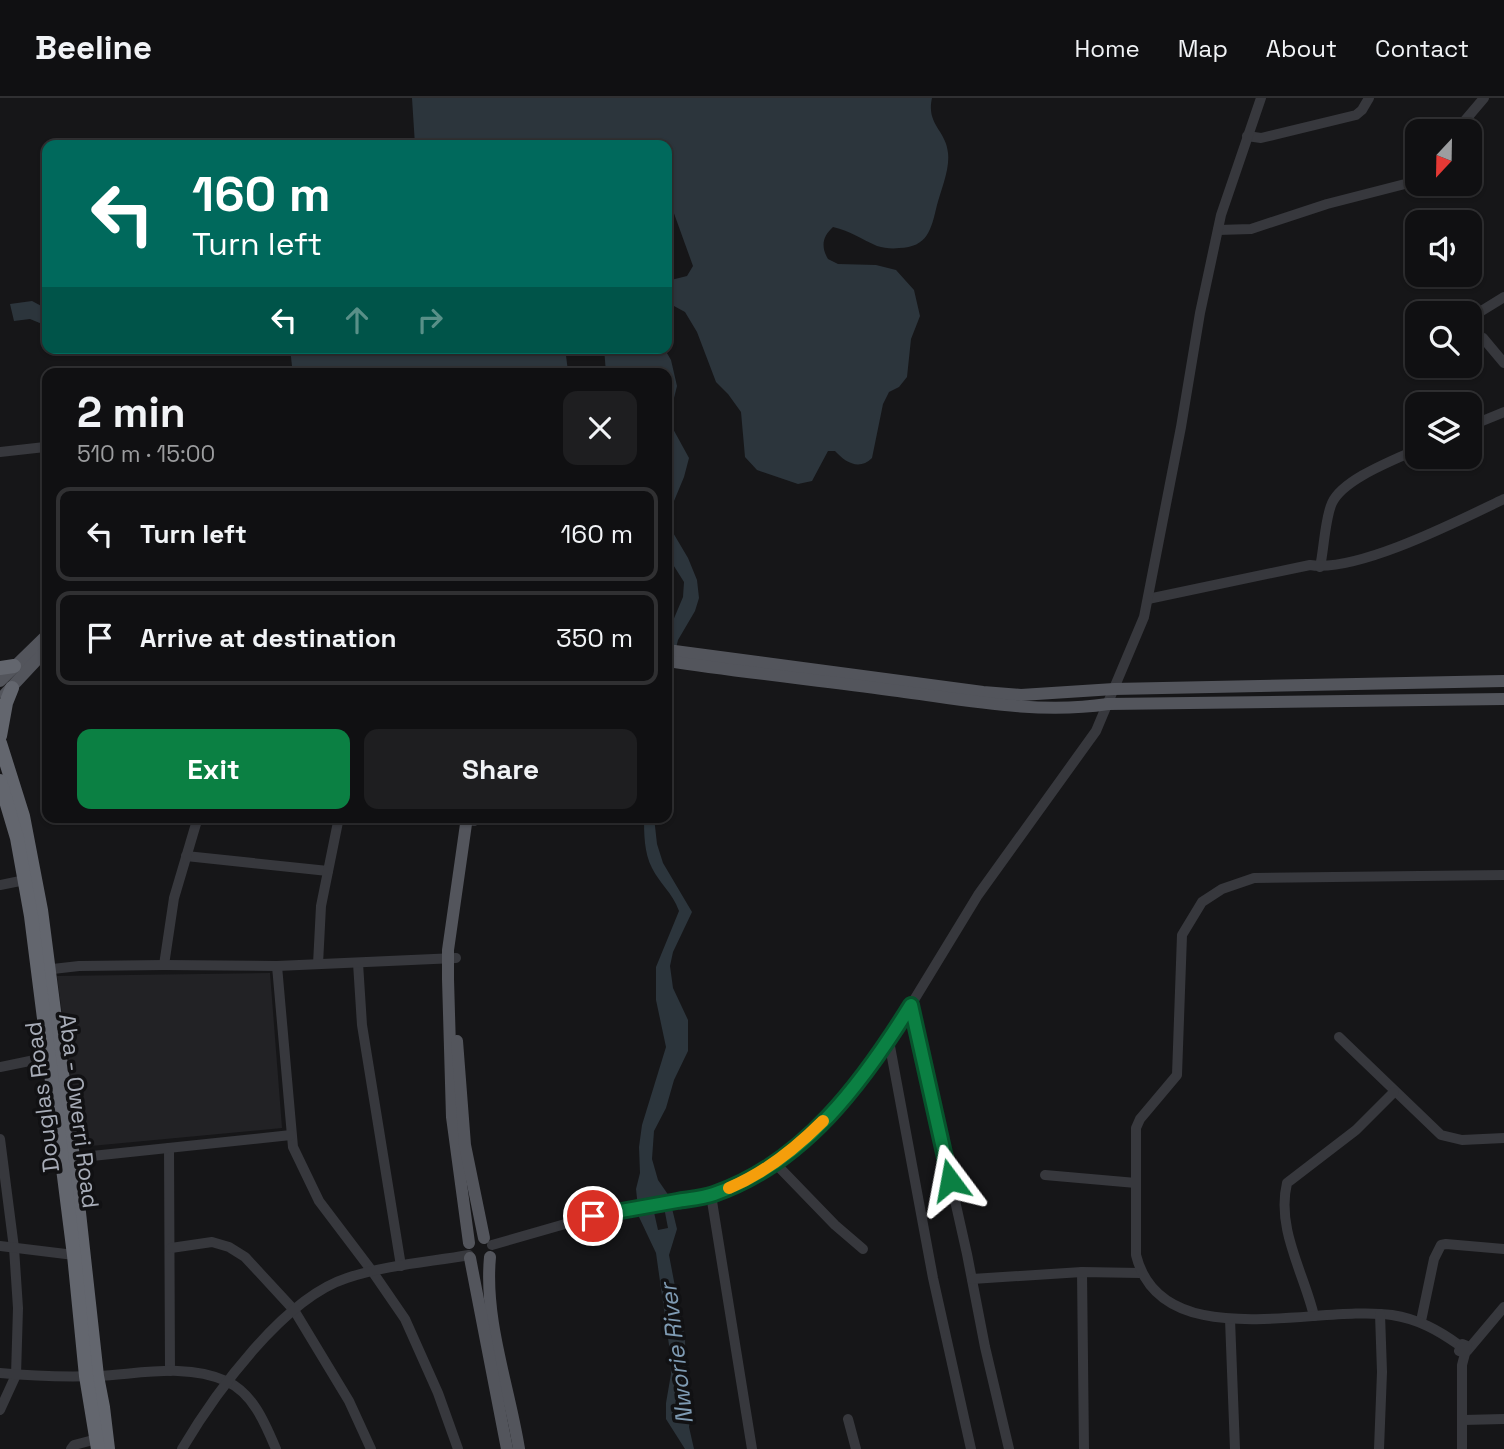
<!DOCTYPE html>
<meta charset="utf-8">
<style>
body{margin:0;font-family:"Space Grotesk",sans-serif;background:#1e1e20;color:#f1f3f6;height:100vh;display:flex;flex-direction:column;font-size:26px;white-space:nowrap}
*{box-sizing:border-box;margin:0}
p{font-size:23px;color:#9c9d9f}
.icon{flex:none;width:38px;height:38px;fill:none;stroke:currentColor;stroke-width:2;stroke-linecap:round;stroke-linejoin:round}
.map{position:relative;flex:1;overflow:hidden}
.side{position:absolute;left:42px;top:270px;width:630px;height:455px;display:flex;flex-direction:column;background:#101012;border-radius:14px;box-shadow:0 2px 5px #0004,0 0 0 2px #303032}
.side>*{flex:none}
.guide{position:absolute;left:42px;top:42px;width:630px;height:214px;border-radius:14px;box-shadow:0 2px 5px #0004,0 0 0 2px #303032;background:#00695c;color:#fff;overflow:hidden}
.needle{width:46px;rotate:202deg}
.buttons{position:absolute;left:1405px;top:21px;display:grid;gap:14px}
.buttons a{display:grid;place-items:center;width:77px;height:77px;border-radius:14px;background:#101012;box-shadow:0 2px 5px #0004,0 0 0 2px #303032;font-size:35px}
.pin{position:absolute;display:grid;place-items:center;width:60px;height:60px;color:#fff;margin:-30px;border:4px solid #fff;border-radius:50%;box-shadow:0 2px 7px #0007}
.me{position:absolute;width:77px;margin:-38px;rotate:347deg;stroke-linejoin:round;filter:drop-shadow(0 0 5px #0008)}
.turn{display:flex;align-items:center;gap:24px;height:147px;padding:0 35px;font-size:32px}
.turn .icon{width:91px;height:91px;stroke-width:2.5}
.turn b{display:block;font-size:49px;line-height:60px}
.lanes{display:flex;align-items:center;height:66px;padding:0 35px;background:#0003;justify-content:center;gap:35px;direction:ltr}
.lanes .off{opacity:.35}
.round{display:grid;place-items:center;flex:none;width:74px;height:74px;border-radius:14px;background:#1e1e20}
.overview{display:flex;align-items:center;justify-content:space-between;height:119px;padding:0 35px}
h1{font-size:42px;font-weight:600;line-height:52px}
.primary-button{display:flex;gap:14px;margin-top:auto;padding:14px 35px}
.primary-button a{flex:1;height:80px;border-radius:14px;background:#0b8043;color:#fff;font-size:28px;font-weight:600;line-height:80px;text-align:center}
.primary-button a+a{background:#1e1e20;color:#f1f3f6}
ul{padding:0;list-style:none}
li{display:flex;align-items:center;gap:21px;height:94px;margin:0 14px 10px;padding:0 21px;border:4px solid #303032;border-radius:14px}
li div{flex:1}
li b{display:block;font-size:26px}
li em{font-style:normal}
header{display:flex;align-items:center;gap:42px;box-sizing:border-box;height:98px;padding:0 35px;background:#101012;border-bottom:2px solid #303032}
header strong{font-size:33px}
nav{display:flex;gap:38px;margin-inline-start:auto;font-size:24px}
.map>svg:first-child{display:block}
</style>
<header>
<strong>Beeline</strong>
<nav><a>Home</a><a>Map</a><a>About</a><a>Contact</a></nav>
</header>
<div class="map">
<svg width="1504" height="1351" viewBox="0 0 1504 1351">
<rect width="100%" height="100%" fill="#161618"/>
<polygon fill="#222225" points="270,875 282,1030 80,1049 57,878"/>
<g fill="#2c353c" fill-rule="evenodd">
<path d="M412,0H932C926,27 946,32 948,55C950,71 941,92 937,107C931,132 928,149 899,150C892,151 884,150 877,148C861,141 851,133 833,129C822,139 821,149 828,161L838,166L876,167L896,172L914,192L920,218L911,241L907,279L899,289L889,294L883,306L872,360C859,373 845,364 835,353H828L812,383L798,386L757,372L745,359L741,314L728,296L716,284L697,234L685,214L674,208L667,209V183L687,178L693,168L667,96V47C651,47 635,43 620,47H415Z"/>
<polygon points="32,203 47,211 47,228 30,221 14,223 10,206"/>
<polygon points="290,250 565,250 568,273 568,275 296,275 292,268"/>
<polygon points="604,250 664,250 671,262 677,288 671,312 672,329 689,360 684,379 669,415 672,433 688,460 697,482 699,500 695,513 678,542 667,586 667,537 683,499 684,484 667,457 667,373 669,366 667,363 667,275 606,275"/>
<path d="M644,719H654L657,746L663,765L692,814L673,854L670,868L673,890L688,922V953L674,982L666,1010L654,1033L652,1061L658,1082L669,1098L677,1131L669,1157L685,1241L686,1291L692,1305L689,1329L694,1351H685L666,1321V1305L671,1276L670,1254L656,1155L639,1119L636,1091L640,1075L639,1049L642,1027L666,949L656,902V869L679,813C672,794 660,786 652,770C644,755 644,735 644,719ZM662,1099L668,1130L658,1132L651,1101Z"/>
</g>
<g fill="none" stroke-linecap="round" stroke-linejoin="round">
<g stroke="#37383d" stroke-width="10">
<polyline points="1456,33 1484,0"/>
<polyline points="1247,38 1261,40 1356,17 1362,12 1369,0"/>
<polyline points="1218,132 1251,131 1327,106 1405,86 1418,79"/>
<polyline points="1470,220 1504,199"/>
<polyline points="1470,235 1483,240 1504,265"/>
<polyline points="1470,328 1504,314"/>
<polyline points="0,354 45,349 47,345"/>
<path d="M1320,469C1324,451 1325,420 1332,405C1343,381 1394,362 1418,351"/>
<path d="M1148,501L1310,467C1357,475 1460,422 1504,401"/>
<polyline points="454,719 474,723"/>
<polyline points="186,758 328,773"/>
<polyline points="0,787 30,781"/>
<polyline points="358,865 362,927 401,1168"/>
<polyline points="318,866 321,808 339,719"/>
<polyline points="164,867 174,800 198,719"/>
<polyline points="277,868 293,1049 319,1103 372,1173 405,1221 438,1295 458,1351"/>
<polyline points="44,872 79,868 164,867 277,868 456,860"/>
<polyline points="911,907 967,1156 985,1249 1009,1351"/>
<polyline points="1339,939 1441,1037 1462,1042 1504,1040"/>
<polyline points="889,943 933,1180 971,1351"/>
<polyline points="0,969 54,958"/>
<polyline points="0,1041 14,1150 18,1210 16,1277 0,1312"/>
<polyline points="169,1050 170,1273"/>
<polyline points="73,1060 291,1037"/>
<polyline points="774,1064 835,1127 863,1151"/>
<polyline points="1045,1077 1136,1085"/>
<polyline points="711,1097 752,1351"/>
<polyline points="492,1147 593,1118 711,1097 738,1086 789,1054 813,1033 842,1004 889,943 978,797 1096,633 1144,519 1181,329 1200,215 1221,117 1261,0"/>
<polyline points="0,1148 74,1157"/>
<polyline points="171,1150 212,1144 229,1149 245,1159 294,1212 349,1303 371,1351"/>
<polyline points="1082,1174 1084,1351"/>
<polyline points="972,1181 1082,1174 1140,1175"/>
<path d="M1314,1218C1304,1175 1276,1131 1287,1085L1356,1032L1394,994"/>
<polyline points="1230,1221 1235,1351"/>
<polyline points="1421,1223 1434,1161 1441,1147 1446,1146 1504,1151"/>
<path d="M1459,1247C1438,1232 1418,1221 1392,1217C1317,1206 1161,1259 1136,1157V1030L1140,1021L1177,977L1182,837L1202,804L1222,791L1254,780L1504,777"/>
<polyline points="1467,1253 1504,1209"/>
<path d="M0,1275C32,1278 65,1279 98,1278C139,1276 187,1265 226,1283C253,1295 265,1325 276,1351"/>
<polyline points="848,1321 856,1351"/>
<polyline points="1463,1322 1504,1321"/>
<polyline points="71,1351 74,1347 97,1341"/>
<path d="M182,1351C215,1295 284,1200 347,1180C386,1167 429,1164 469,1157"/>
<polyline points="1379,1351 1382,1274 1380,1216"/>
<polyline points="1462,1351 1462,1267 1467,1248 1462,1246 1459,1253 1465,1255"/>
</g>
<g stroke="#53555c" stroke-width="12">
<polyline points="667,552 983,594 1021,597 1114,591 1504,583"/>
<path d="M667,563C741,574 815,582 890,592C962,601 1035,617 1108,606L1504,601"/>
<polyline points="0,583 47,537"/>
<polyline points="5,596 47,551"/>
<polyline points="467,719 448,852 448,881 452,1019 469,1145"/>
<polyline points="457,943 465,1047 484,1140"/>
<path d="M490,1159C484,1223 509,1288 519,1351"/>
<polyline points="470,1160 507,1351"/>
</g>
<g stroke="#63666e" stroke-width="14">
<polyline points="0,570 14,568"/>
<polyline points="0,638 6,605 12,590"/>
<polyline points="0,645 23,718 41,812 73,1060 97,1278 103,1309 108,1351"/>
<polyline points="0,683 17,740 31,818 74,1157 86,1278 98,1351"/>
</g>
</g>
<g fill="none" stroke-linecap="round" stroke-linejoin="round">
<g stroke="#07532c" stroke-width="18">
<path id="route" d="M593,1118C621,1113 649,1108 677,1103C689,1101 703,1100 714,1096C804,1065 863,984 911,907L950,1082"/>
</g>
<use href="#route" stroke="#0b8043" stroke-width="12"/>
<path stroke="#f59e0b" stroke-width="12" d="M729,1090C765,1075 796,1050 823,1023"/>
</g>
<g text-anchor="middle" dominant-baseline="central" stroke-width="7" stroke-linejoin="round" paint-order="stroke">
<g font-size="23" fill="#a8adb8" stroke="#111113">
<text transform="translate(42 999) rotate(-97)">Douglas Road</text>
<text transform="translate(79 1013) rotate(83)">Aba - Owerri Road</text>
</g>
<g font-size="24" font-style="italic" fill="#7f9bb3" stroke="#111113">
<text transform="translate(676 1256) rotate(-97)">Nworie River</text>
</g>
</g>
</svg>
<div class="buttons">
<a><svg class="needle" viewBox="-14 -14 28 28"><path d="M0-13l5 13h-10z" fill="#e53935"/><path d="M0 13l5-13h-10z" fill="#9c9d9f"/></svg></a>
<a><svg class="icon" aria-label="sound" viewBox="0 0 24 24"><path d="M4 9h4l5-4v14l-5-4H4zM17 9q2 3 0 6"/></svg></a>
<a><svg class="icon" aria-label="search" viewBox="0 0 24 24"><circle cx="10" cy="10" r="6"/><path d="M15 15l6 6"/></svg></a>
<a><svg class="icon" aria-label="layers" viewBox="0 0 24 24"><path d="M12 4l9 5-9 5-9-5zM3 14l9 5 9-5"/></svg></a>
</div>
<div class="pin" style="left:593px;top:1118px;background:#d93025"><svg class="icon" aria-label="arrive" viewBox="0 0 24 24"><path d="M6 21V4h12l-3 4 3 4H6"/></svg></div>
<svg class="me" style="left:950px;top:1082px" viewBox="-20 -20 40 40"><path d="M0-17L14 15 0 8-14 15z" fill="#0b8043" stroke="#fff" stroke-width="4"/></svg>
<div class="guide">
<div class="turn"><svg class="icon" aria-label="left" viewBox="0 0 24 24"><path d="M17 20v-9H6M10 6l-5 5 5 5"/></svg><div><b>160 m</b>Turn left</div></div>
<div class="lanes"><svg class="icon" aria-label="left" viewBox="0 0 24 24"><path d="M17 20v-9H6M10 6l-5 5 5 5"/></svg><svg class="icon off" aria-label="ahead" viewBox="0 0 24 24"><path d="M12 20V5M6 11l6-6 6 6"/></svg><svg class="icon off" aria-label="right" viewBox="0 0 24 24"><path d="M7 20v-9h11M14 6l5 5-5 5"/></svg></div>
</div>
<section class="side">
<div class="overview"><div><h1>2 min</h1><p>510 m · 15:00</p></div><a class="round"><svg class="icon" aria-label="close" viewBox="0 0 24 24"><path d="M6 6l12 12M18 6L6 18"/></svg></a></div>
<ul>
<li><svg class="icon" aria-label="left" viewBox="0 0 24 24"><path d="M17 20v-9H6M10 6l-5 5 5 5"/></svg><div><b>Turn left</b></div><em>160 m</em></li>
<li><svg class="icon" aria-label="arrive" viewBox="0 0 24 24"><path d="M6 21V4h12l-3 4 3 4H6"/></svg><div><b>Arrive at destination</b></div><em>350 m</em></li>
</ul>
<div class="primary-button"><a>Exit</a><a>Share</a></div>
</section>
</div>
